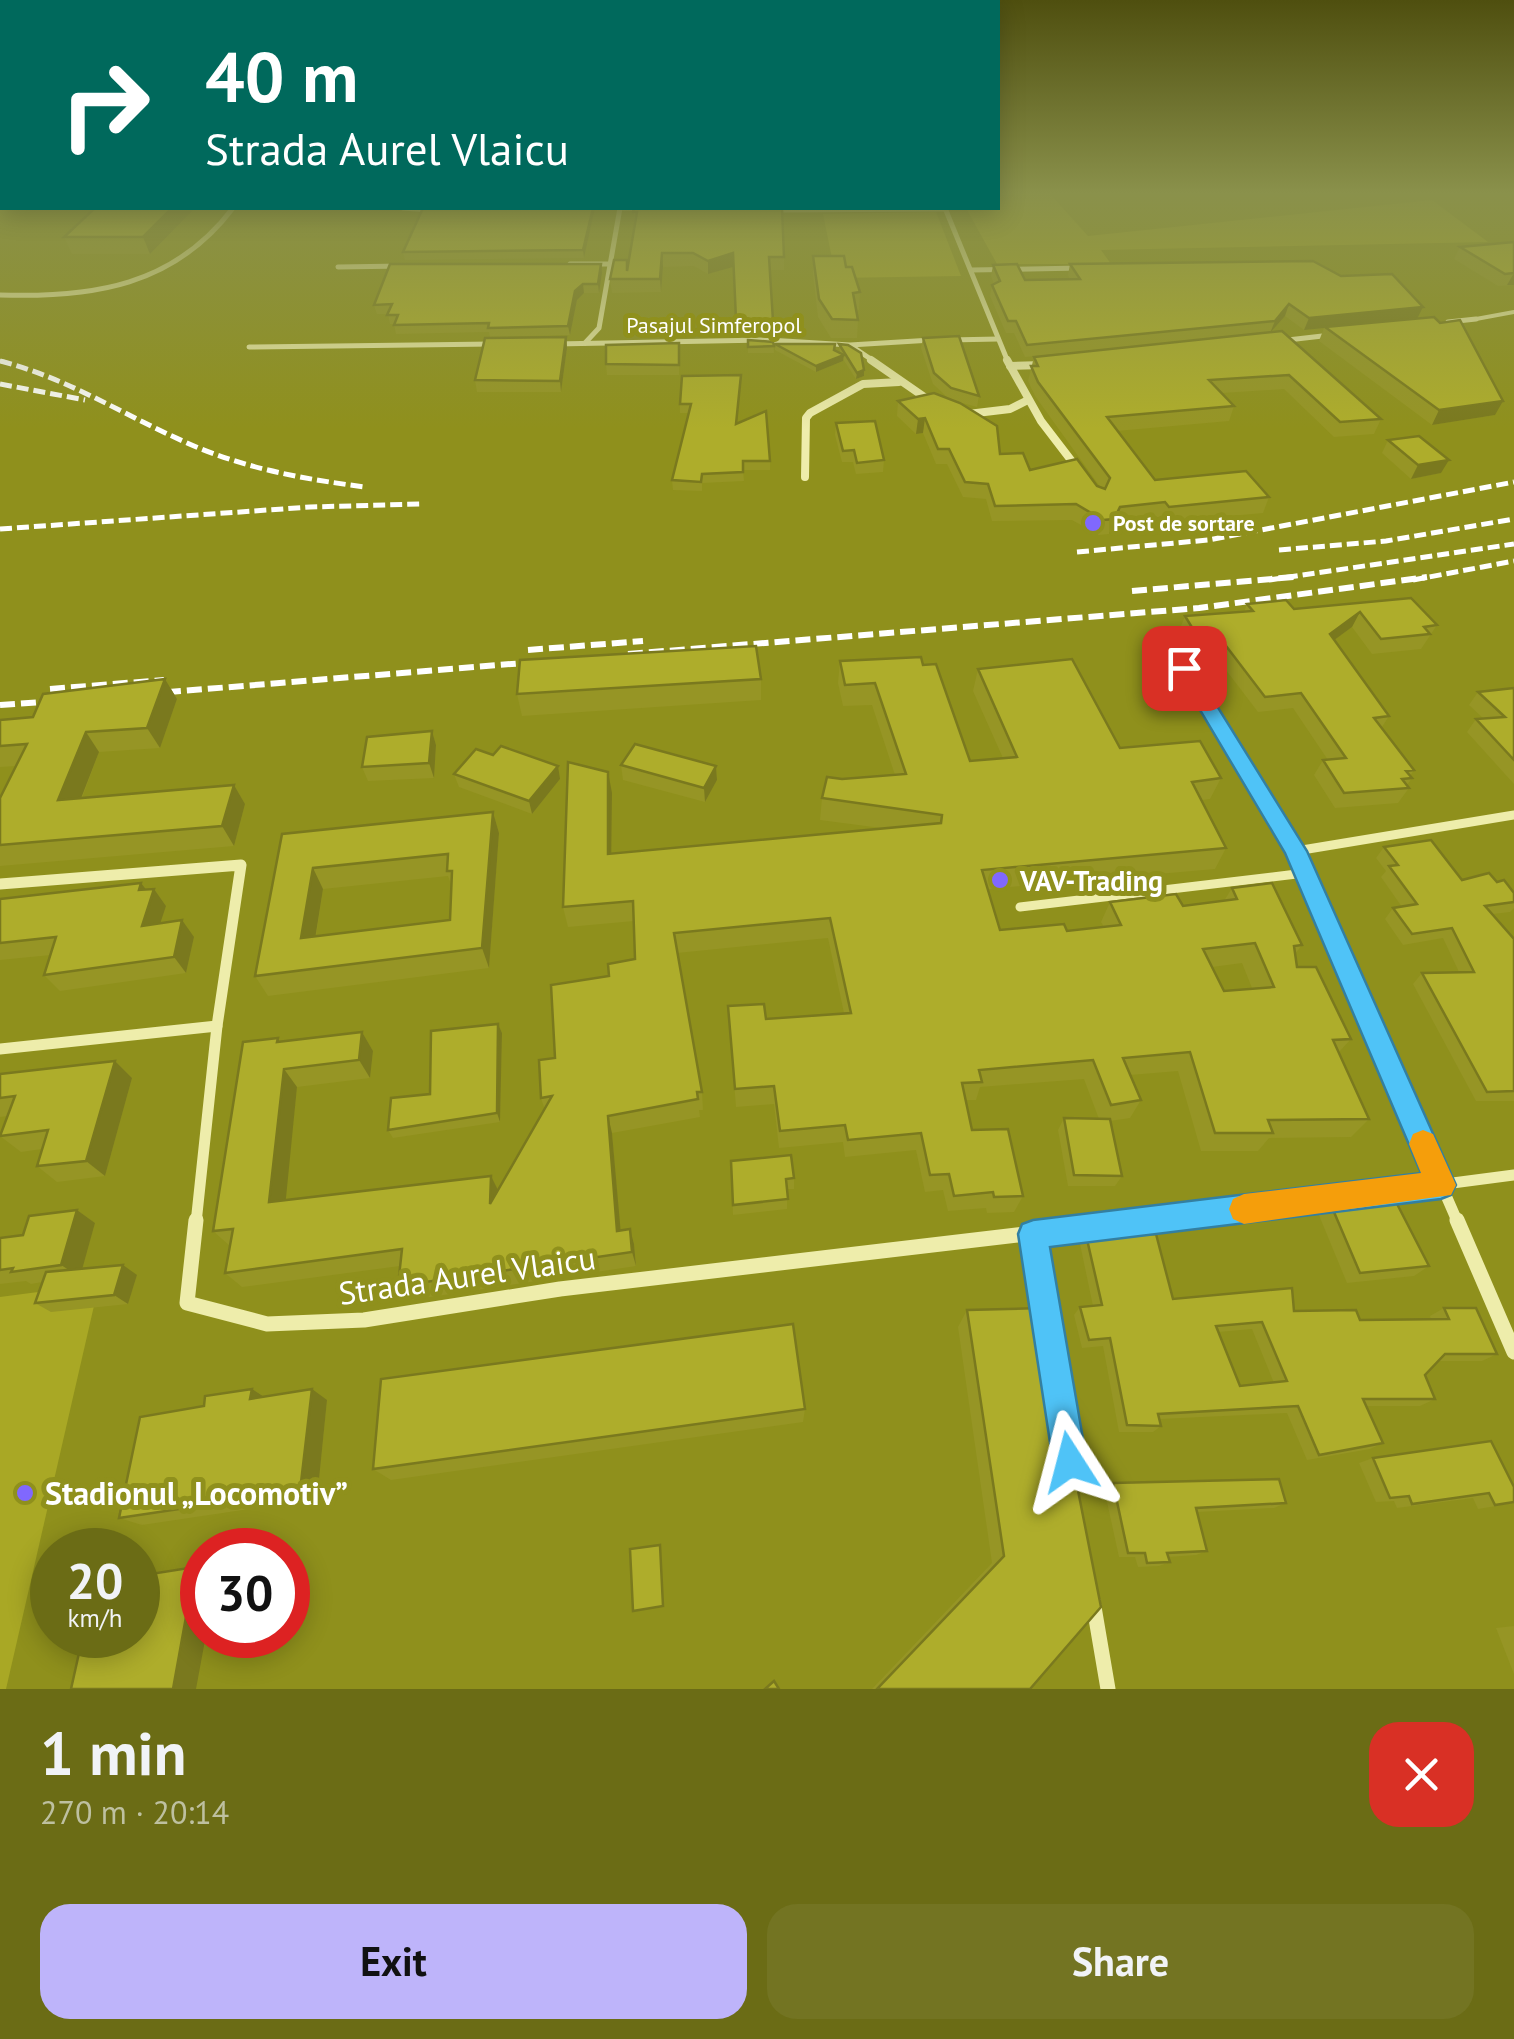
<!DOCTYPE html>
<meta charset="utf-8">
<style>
body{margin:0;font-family:"PT Sans",sans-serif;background:#737422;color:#f1f3f6;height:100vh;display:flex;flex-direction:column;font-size:38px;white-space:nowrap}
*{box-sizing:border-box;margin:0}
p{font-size:32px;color:#bec0a0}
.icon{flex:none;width:55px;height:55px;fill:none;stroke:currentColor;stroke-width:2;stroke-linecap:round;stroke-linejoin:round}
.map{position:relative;height:1689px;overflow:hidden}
.drawer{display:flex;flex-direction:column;background:#6b6c15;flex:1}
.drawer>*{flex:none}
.hud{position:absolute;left:0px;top:0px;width:1000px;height:210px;box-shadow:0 5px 25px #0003;background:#00695c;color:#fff;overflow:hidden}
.speed{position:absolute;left:30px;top:1528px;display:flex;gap:20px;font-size:50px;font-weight:700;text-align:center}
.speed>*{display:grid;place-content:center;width:130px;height:130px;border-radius:50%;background:#6b6c15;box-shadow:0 5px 25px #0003;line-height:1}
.speed small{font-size:25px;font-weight:400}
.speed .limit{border:15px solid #d22;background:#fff;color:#111}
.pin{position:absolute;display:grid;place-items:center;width:85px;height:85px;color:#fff;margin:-42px;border-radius:20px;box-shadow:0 5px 15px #0006}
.me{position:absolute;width:110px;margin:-55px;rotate:351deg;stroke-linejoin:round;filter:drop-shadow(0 0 8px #0008)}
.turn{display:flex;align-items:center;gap:35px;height:210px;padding:0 40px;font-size:45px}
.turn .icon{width:130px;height:130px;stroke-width:2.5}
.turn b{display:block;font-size:70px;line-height:85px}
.round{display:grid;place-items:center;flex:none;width:105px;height:105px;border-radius:30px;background:#737422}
.headline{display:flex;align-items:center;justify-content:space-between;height:170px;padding:0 40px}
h1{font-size:60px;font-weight:800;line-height:75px}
.primary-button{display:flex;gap:20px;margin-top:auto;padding:20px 40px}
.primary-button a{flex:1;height:115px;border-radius:30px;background:#beb4fa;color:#111;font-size:40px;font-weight:800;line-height:115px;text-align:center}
.primary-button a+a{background:#737422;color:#f1f3f6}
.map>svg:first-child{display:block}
</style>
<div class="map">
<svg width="1514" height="1689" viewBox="0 0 1514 1689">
<rect width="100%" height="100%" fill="#8f901c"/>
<g fill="#a9a825">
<polygon points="998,193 1049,193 1088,236 1432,200 1488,242 1101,250 1111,264 997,264 966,208 998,208"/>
<polygon points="936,212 961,276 836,278 823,214"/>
<polygon points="99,1284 6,1689 0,1689 0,1297"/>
</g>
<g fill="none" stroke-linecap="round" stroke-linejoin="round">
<polyline stroke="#eeedab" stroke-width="4" points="1476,319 1514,312"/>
<polyline stroke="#eeedab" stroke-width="9" points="1020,907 1305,873"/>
<g stroke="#eeedab" stroke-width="5">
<polyline points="403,208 431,210"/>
<polyline points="623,208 644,208"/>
<polyline points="945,208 1008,362"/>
<polyline points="771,210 945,209"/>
<polyline points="570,264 609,264"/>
<polyline points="338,267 403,266"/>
<polyline points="971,270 1082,268"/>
<path d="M0,295C93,298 174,286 233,208"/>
<polyline points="1448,322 1476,319"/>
<polyline points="949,340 998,339"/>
<polyline points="1279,341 1331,335"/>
<polyline points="585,343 599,328 620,208"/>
<polyline points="555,344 768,340 850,345 932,340"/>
<polyline points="249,347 493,344"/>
<polyline points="853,347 875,362"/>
</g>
<g stroke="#eeedab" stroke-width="8">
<polyline points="871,360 933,403"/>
<polyline points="1007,360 1041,421 1077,468"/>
<polyline points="1010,366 1043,365"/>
<polyline points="968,414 1010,409 1028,400"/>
<polyline points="805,477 806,418 810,413 863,384 899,382"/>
</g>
<g stroke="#eeedab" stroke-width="9">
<polyline points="1166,639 1300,860"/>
<polyline points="1296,851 1514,815"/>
</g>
<g stroke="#eeedab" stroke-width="11">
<polyline points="1299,858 1458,1223"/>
<polyline points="0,884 241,865 217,1026 0,1049"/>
<polyline points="1361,1195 1514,1175"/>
<polyline points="196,1223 217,1026"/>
<polyline points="1123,1223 1340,1197"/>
</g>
<g stroke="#eeedab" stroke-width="15">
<polyline points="196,1220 187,1303 267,1324 364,1320 560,1289 1144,1220"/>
<polyline points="1457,1220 1514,1352"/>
<polyline points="1033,1235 1060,1402"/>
<polyline points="1093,1601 1108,1689"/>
</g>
<polyline stroke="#fff" stroke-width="4" stroke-dasharray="9 4" stroke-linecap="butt" points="0,361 5,362"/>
<g stroke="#fff" stroke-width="5" stroke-dasharray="12 5" stroke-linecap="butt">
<path d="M0,361C67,378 122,414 185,442C242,468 303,479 365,487"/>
<polyline points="0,384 85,400"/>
<polyline points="0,529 310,507 420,504"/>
<polyline points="1279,550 1386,541 1514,519"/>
<polyline points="1077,552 1208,540 1514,482"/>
<polyline points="1269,580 1514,544"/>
<polyline points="1413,580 1514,561"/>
</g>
<g stroke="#fff" stroke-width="6" stroke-dasharray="15 6" stroke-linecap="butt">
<polyline points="1132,591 1294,577"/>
<polyline points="528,650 643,641"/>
<polyline points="628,654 1199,608 1427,577"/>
<polyline points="50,689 164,680"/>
<polyline points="145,694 548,661"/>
<polyline points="0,705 70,700"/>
</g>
</g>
<g fill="#969525" fill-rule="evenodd">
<polygon points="95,208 195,208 150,254 72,254 64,237"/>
<polygon points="423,208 595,208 584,258 405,260 403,252"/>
<polygon points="634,208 784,257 784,270 769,270 773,335 736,333 733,267 708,274 694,266 663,267 661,292 612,293 610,279 627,267 634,224"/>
<polygon points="1514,242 1514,285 1498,286 1454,259 1460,247"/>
<polygon points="813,256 846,267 860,292 859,310 856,310 858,320 857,338 831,338 818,317 813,274"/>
<polygon points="601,264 602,273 599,293 584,293 577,300 570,335 490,337 489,332 396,334 394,324 390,324 388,314 377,314 374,305"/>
<polygon points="1070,264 1417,318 1495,415 1432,425 1319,341 1324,328 1304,330 1285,316 1271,332 1381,419 1374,434 1334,437 1284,389 1222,393 1234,406 1229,421 1117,431 1155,480 1269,497 1263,513 1164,522 1160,517 1116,522 1109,534 1099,535 1072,520 992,521 986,499 963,497 947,464 936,464 923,433 916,434 897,416 898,401 949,399 933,384 921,348 923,338 979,396 977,407 951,400 1000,454 1030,470 1101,488 1035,396 1028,381 1034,357 1157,344 1025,357 1014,333 1006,333 990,296 992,285 994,284 991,276 993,265 1025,280 1070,279 1068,275"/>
<polygon points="566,337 567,348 561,392 477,392 475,380"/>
<polygon points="748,340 773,342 774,353 748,353"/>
<polygon points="679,343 679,375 607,375 606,364"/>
<polygon points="775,344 834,350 840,353 839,344 864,376 856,379 843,359 843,361 816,372 775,350"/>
<polygon points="741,375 737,424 770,461 770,470 743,470 744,481 702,483 702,491 673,490 672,480 689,413 680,413 680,404"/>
<polygon points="836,423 884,460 883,472 856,474 853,462 842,462 835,435"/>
<polygon points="1388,440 1441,473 1411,479 1382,453"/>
<polygon points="1411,598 1437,625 1421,649 1372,654 1352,627 1334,640 1389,716 1382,727 1414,770 1410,776 1412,778 1407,785 1409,788 1398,803 1335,808 1314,775 1323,760 1328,760 1293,708 1258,712 1213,653 1193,654 1179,631 1185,616 1244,612 1247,604 1294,609"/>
<path d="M840,661L923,665L970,761L1003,758L973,691L978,669L1120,748L1221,778L1210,799L1202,800L1226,848L1215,869L988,889L1000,930L1067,931L1104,927L1101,922L1110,902L1183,906L1224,901L1232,888L1302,945L1295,954L1297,967L1351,1039L1339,1052L1369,1119L1351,1137L1269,1138L1258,1151H1201L1178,1071L1130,1075L1141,1100L1130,1118L1110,1121L1122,1176L1115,1186H1068L1058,1130L1064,1118L1099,1119L1084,1079L980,1087L976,1100H966L972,1130L1023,1196L1014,1212L987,1213L986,1208L948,1211L943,1190L925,1192L916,1150L845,1157L843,1142L779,1148L774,1104L736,1107L728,1006L766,1019L844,1013L828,938L677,953L702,1092L703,1110H699L700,1117L612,1133L620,1230L630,1229L634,1244L636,1266L410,1300L398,1286L400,1266L242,1287L225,1273L230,1246L213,1231L281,1042L362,1032L373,1051L370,1078L297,1087L285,1200L491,1176L498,1190L545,1110L541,1098L555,1058L609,976L635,959L634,921L568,927L563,907L612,793L611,853L881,828L820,820L822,798L842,779L895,775L872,705L843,706L838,683ZM1242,963L1252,988L1224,991L1212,967Z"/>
<polygon points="165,679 177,699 160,748 99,752 82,798 234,785 245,804 234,846 0,866 0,798 16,766 0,767 0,720 33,717"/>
<polygon points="761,679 761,700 522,716 517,694"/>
<polygon points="1514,688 1514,784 1467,732 1476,719 1484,719 1469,705 1478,692"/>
<polygon points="432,731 436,745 434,778 368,781 362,767"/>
<polygon points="621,765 716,766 717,780 705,802 623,780"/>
<polygon points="454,774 560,779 532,814 459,787"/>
<path d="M493,812L499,833L489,968L268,996L255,976L282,834ZM448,876L451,884L450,920L316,936L323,889Z"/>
<polygon points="1384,847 1462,880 1497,882 1514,893 1514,908 1510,912 1493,914 1514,939 1514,1101 1476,1101 1413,984 1422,973 1459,972 1443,938 1403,945 1385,919 1393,908 1402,907 1381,877 1386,871 1376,858"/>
<polygon points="154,889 166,906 160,923 194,937 186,973 60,991 44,975 51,955 0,960 0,899"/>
<polygon points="498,1024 502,1033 500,1122 393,1138 388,1130 430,1094"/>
<polygon points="115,1061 132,1078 105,1176 57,1182 37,1166 42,1149 21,1152 0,1136 8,1116 0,1117 0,1074"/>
<polygon points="731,1161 794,1178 794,1189 787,1189 787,1209 733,1215"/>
<polygon points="1328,1198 1379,1202 1429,1266 1414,1276 1347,1283 1316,1208"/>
<polygon points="77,1210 95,1223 82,1269 137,1275 128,1304 51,1312 35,1303 42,1282 31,1284 26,1281 0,1284 0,1238 23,1235"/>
<path d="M1086,1235L1173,1299L1294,1311L1360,1320L1431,1319L1430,1316L1444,1308L1497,1354L1482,1361H1438L1425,1375L1435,1399L1420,1406H1366L1383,1443L1370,1449L1307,1460L1287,1413L1160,1419L1161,1426L1153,1432H1119L1103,1346L1082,1348L1074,1315L1080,1307L1093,1306L1080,1244ZM1252,1329L1274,1383L1240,1386L1218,1332Z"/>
<polygon points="967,1310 1030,1689 872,1689 992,1563 958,1327"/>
<polygon points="252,1389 265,1397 327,1400 317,1499 142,1525 119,1518 204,1406"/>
<polygon points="805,1409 803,1422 391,1480 373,1469"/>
<polygon points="1373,1458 1514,1487 1514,1503 1478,1509 1473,1498 1397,1508 1394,1501 1376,1502 1359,1463"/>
<polygon points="1113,1483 1286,1503 1274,1508 1197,1512 1207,1551 1196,1555 1168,1557 1170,1562 1159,1566 1138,1567 1135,1557 1119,1557 1104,1488"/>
<polygon points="1514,1626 1514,1674 1496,1628"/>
</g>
<g fill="#7a791e">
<polygon points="172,208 195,208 150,254 143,237"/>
<polygon points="593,208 595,208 584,258 583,250"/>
<polygon points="662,253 663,267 661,292 660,279"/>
<polygon points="733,253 733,267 708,274 708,261"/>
<polygon points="601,264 602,273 599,293 598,284"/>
<polygon points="1514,273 1514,285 1507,285"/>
<polygon points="583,284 584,293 577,300 570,335 568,326 575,291"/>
<polygon points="1289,304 1285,316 1270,333 1275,321"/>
<polygon points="1423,307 1417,319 1304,330 1309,318"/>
<polygon points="566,337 567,348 561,392 560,381"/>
<polygon points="844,355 843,361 816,372 816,366"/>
<polygon points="864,370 864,376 856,379 857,373"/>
<polygon points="1503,401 1495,415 1432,425 1439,410"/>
<polygon points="925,418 923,433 916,434 918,419"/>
<polygon points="1449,460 1441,473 1411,479 1418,465"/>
<polygon points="1120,507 1116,522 1109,534 1114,519"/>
<polygon points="1360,612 1352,627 1322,649 1330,634"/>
<polygon points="165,679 177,699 160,748 147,728"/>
<polygon points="432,731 436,745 434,778 429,763"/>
<polygon points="86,732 99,752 73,819 58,800"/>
<polygon points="558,766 560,779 532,814 529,801"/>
<polygon points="716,766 717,780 705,802 704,788"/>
<polygon points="608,772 612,793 611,874 608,854"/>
<polygon points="234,785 245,804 234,846 222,826"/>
<polygon points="493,812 499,833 489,968 482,948"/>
<polygon points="313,868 323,889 312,958 301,938"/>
<polygon points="141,883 151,896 154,889 166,906 154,942 142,926 139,890"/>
<polygon points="182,920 194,937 186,973 174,957"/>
<polygon points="498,1024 502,1033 500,1122 497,1113"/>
<polygon points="362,1032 373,1051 370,1078 359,1060"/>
<polygon points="115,1061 132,1078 105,1176 86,1161"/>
<polygon points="284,1069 297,1087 284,1218 269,1202"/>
<polygon points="608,1116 612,1133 622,1246 617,1231"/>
<polygon points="491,1176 499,1192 490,1204"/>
<polygon points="77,1210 95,1223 80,1277 61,1265"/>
<polygon points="630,1229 634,1244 636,1266 632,1252"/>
<polygon points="123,1265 137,1275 128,1304 114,1295"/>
<polygon points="252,1389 269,1400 250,1399"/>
<polygon points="312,1389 327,1400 317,1499 300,1491"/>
<polygon points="195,1567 202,1569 202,1635 206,1635 196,1689 173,1689"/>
</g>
<g fill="#aead2b" stroke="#7a791e" stroke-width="2.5" fill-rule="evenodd">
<polygon points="95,208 172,208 143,237 64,237"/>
<polygon points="423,208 593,208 583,250 403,252"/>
<polygon points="634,208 782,208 784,257 769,257 773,321 736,319 733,253 708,261 693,253 662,253 660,279 610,279 614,260 627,260 627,271 637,212 633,212"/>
<polygon points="1514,242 1514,273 1505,274 1460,247"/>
<polygon points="813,256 844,256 846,267 852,267 860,292 853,293 858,320 832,319 819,299"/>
<polygon points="1313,261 1341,276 1392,274 1423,307 1309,318 1289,304 1275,321 1027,345 1016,321 1008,321 992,285 1000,281 993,265 1017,264 1025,280 1080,279 1070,264"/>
<polygon points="390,264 601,264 598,284 583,284 575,291 568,326 488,328 489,323 394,325 398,315 387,315 392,304 374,305"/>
<polygon points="1434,317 1440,323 1460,320 1503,401 1439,410 1325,327"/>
<polygon points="1282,331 1381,419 1340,422 1289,375 1209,380 1234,406 1107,417 1155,480 1246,471 1269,497 1169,507 1165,502 1120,507 1114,519 1103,520 1076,504 995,506 988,484 965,482 949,449 938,449 925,418 918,419 898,401 934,393 960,403 997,426 1000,454 1023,453 1030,470 1077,459 1097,486 1105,489 1110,478 1038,382 1031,366 1038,366 1034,357"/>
<polygon points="959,336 979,396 951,388 934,373 923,338"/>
<polygon points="566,337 560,381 475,380 485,338"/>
<polygon points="748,340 773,342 774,346 748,347"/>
<polygon points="679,343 679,365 606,364 606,345"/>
<polygon points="775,344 835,344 834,350 844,355 816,366"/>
<polygon points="839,344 848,345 861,353 864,370 857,373"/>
<polygon points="741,375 736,424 766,411 770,461 743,461 743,472 702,474 701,482 672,480 691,404 680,404 682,376"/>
<polygon points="875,421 884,460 857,463 854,450 843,451 836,423"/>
<polygon points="1419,436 1449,460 1418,465 1388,440"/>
<polygon points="1411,598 1437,625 1424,627 1430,634 1381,639 1360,612 1330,634 1389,716 1374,718 1414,770 1406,771 1412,778 1402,779 1409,788 1344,793 1323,760 1346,758 1301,693 1265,697 1220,638 1199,639 1185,616 1253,611 1247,604 1286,600 1294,609"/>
<polygon points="756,646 761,679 517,694 520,660"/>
<path d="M921,657L923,665L936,664L970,761L1017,757L978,669L1072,659L1120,748L1200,741L1221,778L1192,782L1226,848L982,870L1000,930L1064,924L1067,931L1121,925L1110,902L1176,894L1183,906L1237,899L1232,888L1272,883L1302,945L1294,946L1297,967H1316L1351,1039L1333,1040L1369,1119L1268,1120L1273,1133H1215L1190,1052L1123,1058L1141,1100L1111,1105L1093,1060L979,1070L982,1082L962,1083L972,1130L1008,1129L1023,1196L994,1197L993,1192L954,1196L949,1174L930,1175L921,1133L848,1140L845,1125L780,1131L774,1086L735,1089L728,1006L764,1004L766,1019L851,1013L830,918L674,933L702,1092H697L698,1099L608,1116L617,1231L630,1229L632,1252L398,1286L402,1249L225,1273L233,1229L213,1231L243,1042L278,1038L277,1042L362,1032L359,1060L284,1069L269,1202L491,1176L490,1204L552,1096L541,1098L539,1060L555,1058L551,985L609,976L608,964L635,959L633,901L563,907L568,762L608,772V854L941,823L942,815L822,798L827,777L842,779L906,774L875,683L845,685L840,661ZM1255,943L1274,987L1224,991L1203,949Z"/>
<polygon points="165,679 147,728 86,732 58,800 234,785 222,826 0,845 0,798 27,744 0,746 0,720 33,717 43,694"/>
<polygon points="1514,688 1514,760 1476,719 1505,717 1478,692"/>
<polygon points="432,731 429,763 362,767 367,737"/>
<polygon points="635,744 716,766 704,788 621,765"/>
<polygon points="501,746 558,766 529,801 454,774 476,749 493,755"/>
<path d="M493,812L482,948L255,976L282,834ZM448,854L447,871H452L450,920L301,938L313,868Z"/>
<polygon points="1431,840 1462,880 1489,873 1497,882 1504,880 1514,893 1514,902 1485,906 1514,939 1514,1091 1487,1092 1422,973 1474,972 1452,928 1412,934 1393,908 1417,904 1389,866 1398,865 1384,847"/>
<polygon points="141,883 139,890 154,889 142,926 182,920 174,957 44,975 56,937 0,943 0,899"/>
<polygon points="498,1024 497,1113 388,1130 391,1098 430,1094 431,1031"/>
<polygon points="115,1061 86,1161 37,1166 48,1130 0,1136 15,1096 0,1098 0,1074"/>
<polygon points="1064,1118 1110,1119 1122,1176 1074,1175"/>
<polygon points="791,1155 794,1178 786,1179 788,1199 733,1205 731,1161"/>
<polygon points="1374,1192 1379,1202 1395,1200 1429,1266 1360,1273 1328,1198"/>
<polygon points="77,1210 61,1265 11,1272 13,1268 0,1270 0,1238 23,1235 29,1216"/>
<path d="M1156,1234L1173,1299L1292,1288L1294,1311L1356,1310L1360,1320L1449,1319L1444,1308H1476L1497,1354H1445L1425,1375L1435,1399H1363L1383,1443L1319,1455L1298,1406L1158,1414L1161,1426L1127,1425L1110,1338L1089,1340L1080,1307L1102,1305L1086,1235ZM1262,1322L1287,1381L1240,1386L1216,1326Z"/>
<polygon points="123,1265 114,1295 35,1303 46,1272"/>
<polygon points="1042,1308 1101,1607 1030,1689 877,1689 1004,1556 967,1310"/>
<polygon points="793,1324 805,1409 373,1469 381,1379"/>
<polygon points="252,1389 250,1399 312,1389 300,1491 119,1518 140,1417 204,1406 205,1396"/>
<polygon points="1491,1441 1514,1487 1514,1502 1495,1505 1489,1493 1412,1504 1409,1496 1390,1498 1373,1458"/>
<polygon points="1279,1479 1286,1503 1196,1508 1207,1551 1167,1553 1170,1562 1147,1563 1145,1553 1128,1553 1113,1483"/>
<polygon points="660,1545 663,1606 633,1611 630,1549"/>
<polygon points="195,1567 173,1689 71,1689 83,1635 138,1635 138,1576"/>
<polygon points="774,1681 779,1689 765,1689"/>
</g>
<linearGradient id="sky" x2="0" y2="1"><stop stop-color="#4f4f0f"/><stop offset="0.45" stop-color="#8a914b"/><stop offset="1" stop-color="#8a914b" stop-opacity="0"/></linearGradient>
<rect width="1514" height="429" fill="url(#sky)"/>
<polygon fill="#4fc3f7" stroke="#337fa1" stroke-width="2.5" points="1184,662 1191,664 1307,851 1456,1185 1451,1195 1441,1199 1050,1247 1087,1462 1082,1474 1070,1479 1058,1474 1053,1462 1018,1234 1022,1224 1033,1220 1421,1173 1285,853 1175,668"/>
<polygon fill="#f59e0b" points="1423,1130 1433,1134 1456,1185 1451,1195 1244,1224 1233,1219 1229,1209 1233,1199 1244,1194 1421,1173 1409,1144 1413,1134"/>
<g fill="#8068fe" stroke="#8f901c" stroke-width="4">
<circle cx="1093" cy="523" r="10"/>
<circle cx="1000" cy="880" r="10"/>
<circle cx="25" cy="1493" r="10"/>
</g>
<g text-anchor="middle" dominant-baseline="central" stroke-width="10" stroke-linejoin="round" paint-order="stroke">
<g font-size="22" fill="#fff" stroke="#8f901c">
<text x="714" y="325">Pasajul Simferopol</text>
</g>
<g font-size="22" font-weight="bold" fill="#fff" stroke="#8f901c" text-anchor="start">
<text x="1113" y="523">Post de sortare</text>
</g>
<g font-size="28" font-weight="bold" fill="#fff" stroke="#8f901c" text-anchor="start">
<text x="1020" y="880">VAV-Trading</text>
</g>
<g font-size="32" fill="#fff" stroke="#8f901c">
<text transform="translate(467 1275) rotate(-8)">Strada Aurel Vlaicu</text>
</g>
<g font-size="32" font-weight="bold" fill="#fff" stroke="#8f901c" text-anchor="start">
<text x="45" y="1493">Stadionul „Locomotiv”</text>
</g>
</g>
</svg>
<div class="speed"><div>20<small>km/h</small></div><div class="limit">30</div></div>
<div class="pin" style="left:1184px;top:668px;background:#d93025"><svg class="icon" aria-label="arrive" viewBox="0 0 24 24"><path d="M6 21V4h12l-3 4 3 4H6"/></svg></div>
<svg class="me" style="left:1070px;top:1462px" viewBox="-20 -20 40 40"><path d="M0-17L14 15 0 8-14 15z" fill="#4fc3f7" stroke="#fff" stroke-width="4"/></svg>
<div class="hud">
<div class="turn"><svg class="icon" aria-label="right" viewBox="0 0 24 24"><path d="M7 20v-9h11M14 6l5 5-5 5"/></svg><div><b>40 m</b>Strada Aurel Vlaicu</div></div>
</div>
</div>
<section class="drawer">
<div class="headline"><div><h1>1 min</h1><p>270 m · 20:14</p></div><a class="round" style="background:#d93025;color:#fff"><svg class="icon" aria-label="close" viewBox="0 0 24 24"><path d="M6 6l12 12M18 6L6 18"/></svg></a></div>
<div class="primary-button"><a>Exit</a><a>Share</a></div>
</section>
